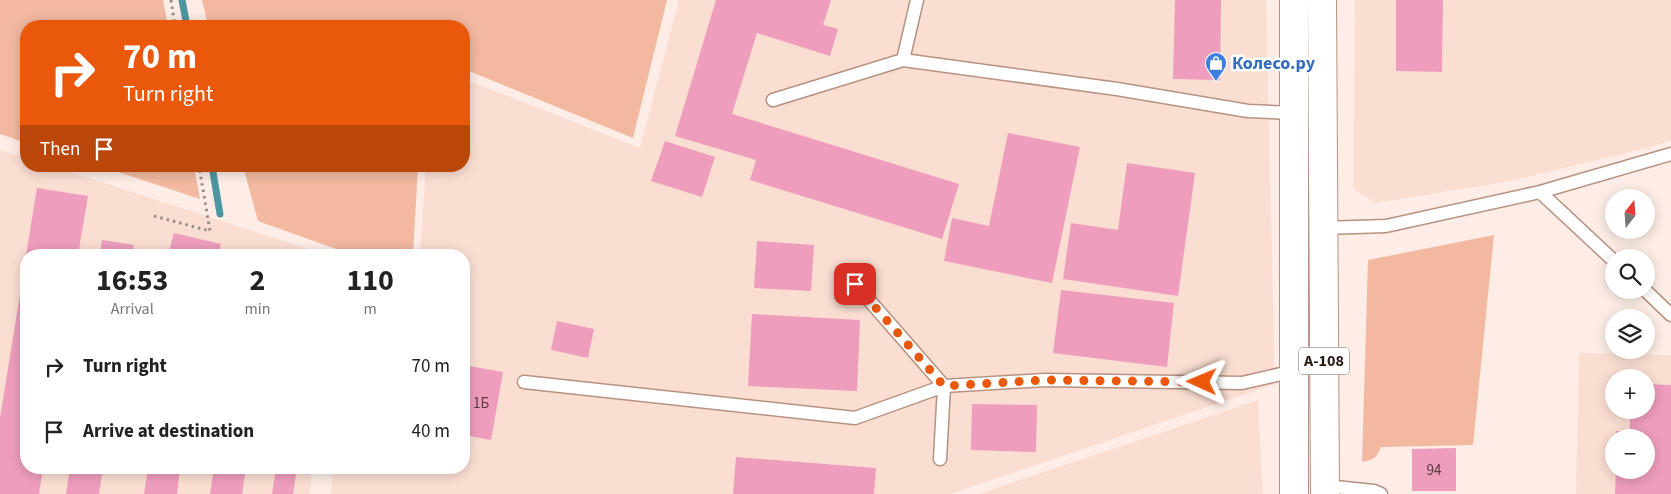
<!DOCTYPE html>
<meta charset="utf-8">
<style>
body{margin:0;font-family:"Source Sans 3",sans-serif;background:#f2f2f2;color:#222;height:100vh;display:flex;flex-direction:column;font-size:19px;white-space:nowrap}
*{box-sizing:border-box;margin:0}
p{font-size:16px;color:#767676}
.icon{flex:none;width:28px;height:28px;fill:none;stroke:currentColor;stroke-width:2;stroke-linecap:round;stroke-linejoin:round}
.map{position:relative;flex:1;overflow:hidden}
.side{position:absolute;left:20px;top:249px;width:450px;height:225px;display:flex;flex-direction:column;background:#fff;border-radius:20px;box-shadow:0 2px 12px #0003}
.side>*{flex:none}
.banner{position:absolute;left:20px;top:20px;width:450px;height:152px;border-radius:20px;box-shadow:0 2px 12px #0003;background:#ea580c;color:#fff;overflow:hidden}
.needle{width:32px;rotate:17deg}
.fabs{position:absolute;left:1605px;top:189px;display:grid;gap:10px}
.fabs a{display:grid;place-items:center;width:50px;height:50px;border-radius:50%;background:#fff;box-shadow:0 2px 12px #0003;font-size:25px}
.pin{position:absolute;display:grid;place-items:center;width:42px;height:42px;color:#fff;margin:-21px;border-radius:10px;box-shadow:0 2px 8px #0006}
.me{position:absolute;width:55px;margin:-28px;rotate:271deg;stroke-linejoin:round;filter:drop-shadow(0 0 4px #0008)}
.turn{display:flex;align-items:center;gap:18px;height:105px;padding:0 20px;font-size:22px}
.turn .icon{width:65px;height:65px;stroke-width:2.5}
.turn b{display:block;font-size:35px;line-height:42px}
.then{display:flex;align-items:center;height:48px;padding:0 20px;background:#0003;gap:10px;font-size:19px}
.eta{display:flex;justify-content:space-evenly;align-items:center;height:85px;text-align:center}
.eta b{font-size:30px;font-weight:700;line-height:35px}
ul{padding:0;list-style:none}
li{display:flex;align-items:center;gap:15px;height:65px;padding:0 20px}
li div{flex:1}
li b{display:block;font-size:19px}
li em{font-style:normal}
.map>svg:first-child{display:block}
</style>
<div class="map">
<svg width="1671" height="494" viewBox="0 0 1671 494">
<rect width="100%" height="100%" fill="#fdede6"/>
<g fill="#fbded2" fill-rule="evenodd">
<polygon points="679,0 1266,0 1275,384 950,494 331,494 333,468 464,468 464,255 420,255 426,166 464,166 464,79 640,148"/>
<polygon points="1355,0 1671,0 1671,140 1651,147 1505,182 1375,203 1353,188"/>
<polygon points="0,150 26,158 26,166 51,166 324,254 26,255 26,468 312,468 310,494 0,494"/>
<path d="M1579,353L1671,355V494H1576ZM1614,378H1646V410H1614ZM1614,438H1646V470H1614Z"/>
<polygon points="1258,400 1263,494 979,494"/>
</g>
<g fill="#f2b9a0">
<polygon points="0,0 163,0 168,26 26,26 26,143 0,134"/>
<polygon points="202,0 667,0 633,138 464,69 464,26 208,26"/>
<polygon points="100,166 194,166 200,199"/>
<polygon points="243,166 418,166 413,255 353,255 258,221"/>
<path d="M1494,235L1473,445L1381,447C1377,458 1373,460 1362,462L1368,260Z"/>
</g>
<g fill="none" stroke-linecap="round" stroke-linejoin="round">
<g stroke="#4b96a1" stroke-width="7">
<polyline points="182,0 187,26"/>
<polyline points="212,166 220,214"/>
</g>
</g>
<g fill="#ee9dbd">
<polygon points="716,0 831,0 823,25 838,29 830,56 757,33 732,114 959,184 942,239 750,180 756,160 675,136"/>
<polygon points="1175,0 1221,0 1220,80 1173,79"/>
<polygon points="1396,0 1443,0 1442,72 1396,71"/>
<polygon points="1008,133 1080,147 1052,283 944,261 952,218 989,226"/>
<polygon points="665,141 715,157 702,197 651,181"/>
<polygon points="1127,163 1195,173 1178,296 1063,279 1071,223 1118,230"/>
<polygon points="37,188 88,196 78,255 26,255"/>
<polygon points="174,233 221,244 218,255 168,255"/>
<polygon points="102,240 134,245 132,255 100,255"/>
<polygon points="757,241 814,245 811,291 754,288"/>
<polygon points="25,263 26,468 43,468 39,494 0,494 0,418"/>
<polygon points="1061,290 1174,303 1167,367 1053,353"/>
<polygon points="752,314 860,320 857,391 748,386"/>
<polygon points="557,321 594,329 588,358 551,350"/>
<polygon points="464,365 503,372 491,440 464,435"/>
<polygon points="1647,384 1671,385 1671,494 1615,494 1616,470 1646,470 1646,438 1616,438 1616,431 1630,431 1630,410 1646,410"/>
<polygon points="972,404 1037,405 1036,452 971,450"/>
<polygon points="1456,448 1456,491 1412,491 1412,449"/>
<polygon points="736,457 876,468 874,494 733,494"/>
<polygon points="70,468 103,468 99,494 66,494"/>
<polygon points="148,468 180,468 177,494 144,494"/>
<polygon points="214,468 246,468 242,494 210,494"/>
<polygon points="276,468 297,468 293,494 272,494"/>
</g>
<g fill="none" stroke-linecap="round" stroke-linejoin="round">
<g stroke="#b69282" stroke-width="15">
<g id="service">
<polyline points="903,60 917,0"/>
<polyline points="773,100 903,60 1117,89 1248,111 1294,113"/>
<polyline points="1540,192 1614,261"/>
<polyline points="1323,228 1386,226 1540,192 1671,154"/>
<polyline points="855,284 944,386 940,459"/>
<polyline points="1645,290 1671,315"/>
<polyline points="524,382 855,418 944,386 1045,380 1242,383 1294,371"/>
<polyline points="1325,486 1374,491 1381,494"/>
</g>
</g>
<g stroke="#b69282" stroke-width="30">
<g id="trunk">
<polyline points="1294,0 1294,494"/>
<polyline points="1322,0 1325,494"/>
</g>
</g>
<g stroke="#9a8b85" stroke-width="3" stroke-dasharray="2.5 4" stroke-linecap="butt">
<polyline points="171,0 175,26"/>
<polyline points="154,216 210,231 199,166"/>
</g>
<use href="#service" stroke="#fff" stroke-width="12"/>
<use href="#trunk" stroke="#fff" stroke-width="28"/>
</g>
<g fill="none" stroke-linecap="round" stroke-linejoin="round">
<polyline stroke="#ea580c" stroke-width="9" stroke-dasharray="0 16.2" points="855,284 944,386 1045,380 1202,382"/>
</g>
<defs>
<g id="shop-pin" transform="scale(1.125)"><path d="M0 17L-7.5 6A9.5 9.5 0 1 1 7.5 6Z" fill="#3f7fe0" stroke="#fff"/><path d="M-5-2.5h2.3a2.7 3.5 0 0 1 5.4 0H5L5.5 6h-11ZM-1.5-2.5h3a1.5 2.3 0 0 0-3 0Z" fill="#fff"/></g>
</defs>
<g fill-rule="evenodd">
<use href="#shop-pin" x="1216" y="63"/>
</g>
<g text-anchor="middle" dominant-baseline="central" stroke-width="5" stroke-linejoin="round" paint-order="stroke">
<g font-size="15" fill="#5a3c3f">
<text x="481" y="403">1Б</text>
<text x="1434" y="470">94</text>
</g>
<rect fill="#fff" stroke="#695f5b" stroke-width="1" x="1299" y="347.5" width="50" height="27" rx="4"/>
<g font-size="16" font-weight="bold" fill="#291b15">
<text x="1324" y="361">А-108</text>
</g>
<g font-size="18" font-weight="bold" fill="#366cbe" stroke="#fff" text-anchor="start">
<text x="1232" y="63">Колесо.ру</text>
</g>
</g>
</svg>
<div class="fabs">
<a><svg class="needle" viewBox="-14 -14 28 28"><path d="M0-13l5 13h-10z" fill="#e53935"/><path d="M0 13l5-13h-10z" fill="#767676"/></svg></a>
<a><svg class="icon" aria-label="search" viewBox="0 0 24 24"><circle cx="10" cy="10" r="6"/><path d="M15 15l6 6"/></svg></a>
<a><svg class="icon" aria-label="layers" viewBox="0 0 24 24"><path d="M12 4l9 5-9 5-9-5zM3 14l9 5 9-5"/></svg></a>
<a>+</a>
<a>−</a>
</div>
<div class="pin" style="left:855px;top:284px;background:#d93025"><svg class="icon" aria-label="arrive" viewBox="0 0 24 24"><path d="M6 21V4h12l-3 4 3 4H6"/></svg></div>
<svg class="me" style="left:1202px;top:382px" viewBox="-20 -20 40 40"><path d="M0-17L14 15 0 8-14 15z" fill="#ea580c" stroke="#fff" stroke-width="4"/></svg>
<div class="banner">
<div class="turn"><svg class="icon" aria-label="right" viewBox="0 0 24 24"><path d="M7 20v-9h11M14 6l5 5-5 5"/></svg><div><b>70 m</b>Turn right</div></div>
<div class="then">Then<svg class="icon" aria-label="arrive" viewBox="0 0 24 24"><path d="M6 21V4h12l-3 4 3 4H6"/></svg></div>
</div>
<section class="side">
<div class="eta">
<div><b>16:53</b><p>Arrival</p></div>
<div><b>2</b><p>min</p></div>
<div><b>110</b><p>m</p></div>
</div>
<ul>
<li><svg class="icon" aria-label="right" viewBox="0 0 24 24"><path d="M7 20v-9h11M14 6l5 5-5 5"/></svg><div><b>Turn right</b></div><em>70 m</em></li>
<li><svg class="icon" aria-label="arrive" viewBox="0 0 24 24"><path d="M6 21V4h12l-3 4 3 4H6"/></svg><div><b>Arrive at destination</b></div><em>40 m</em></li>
</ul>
</section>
</div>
